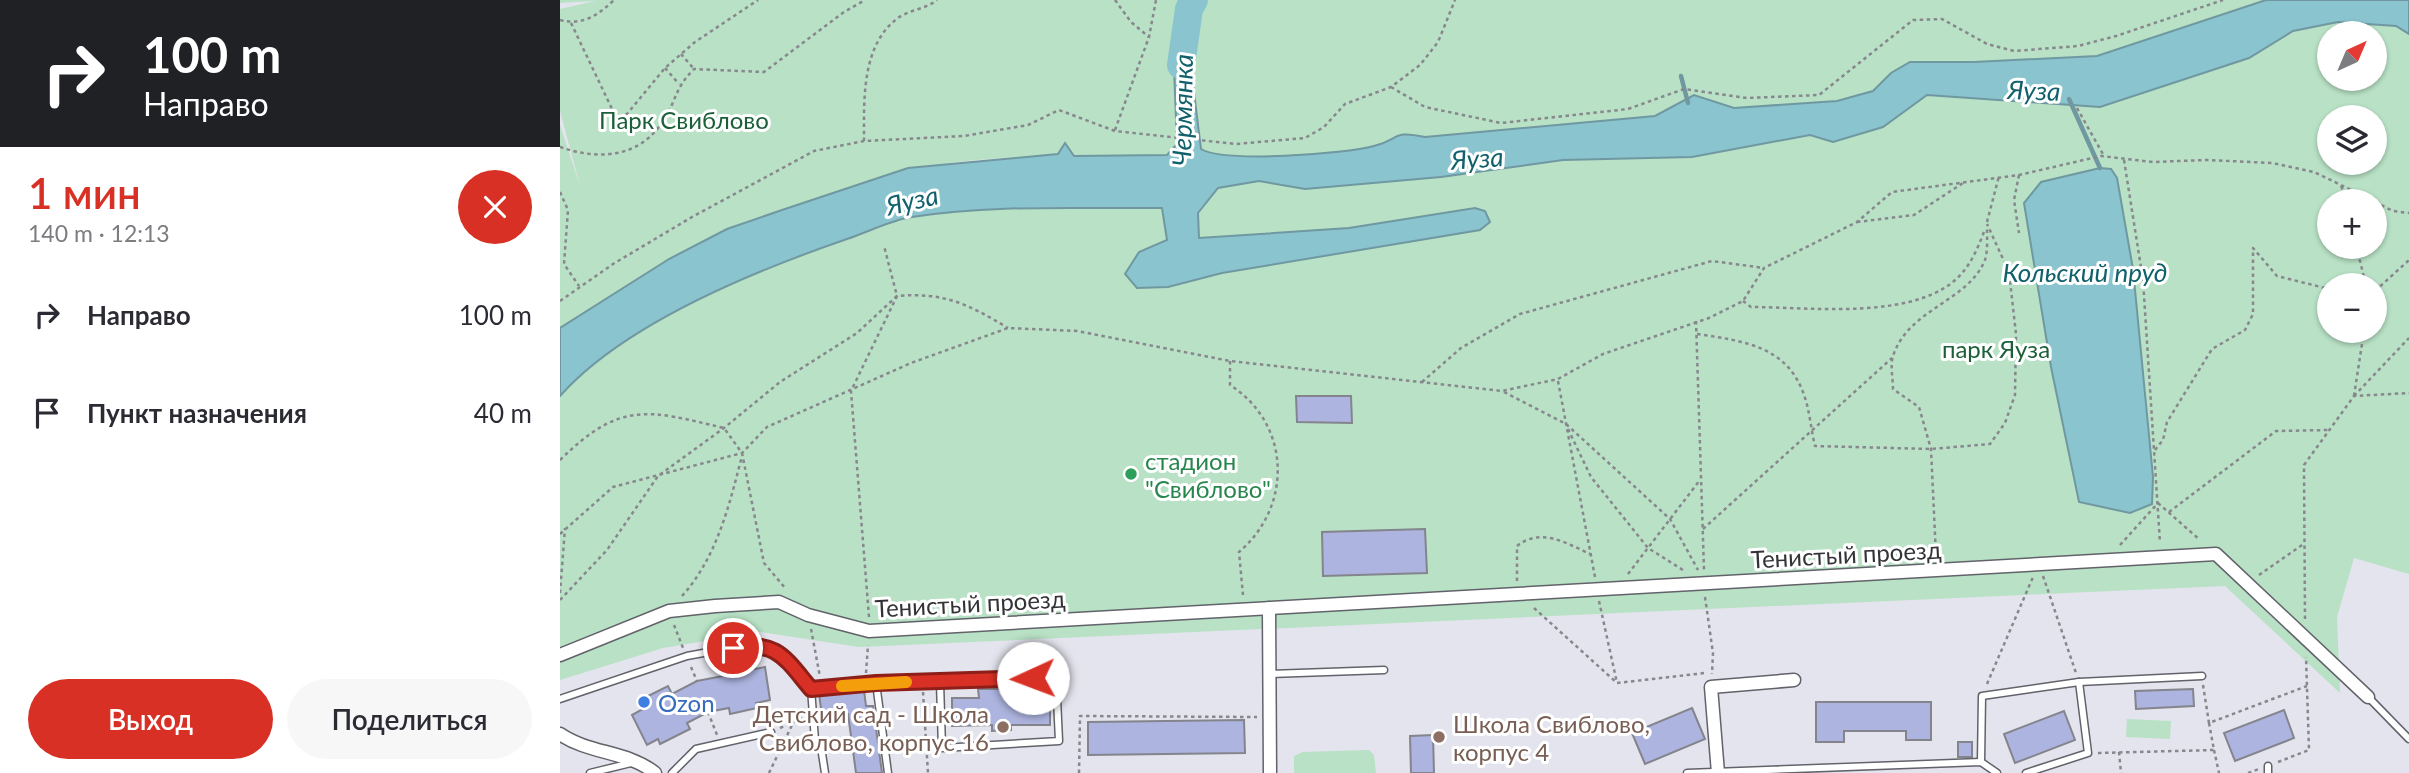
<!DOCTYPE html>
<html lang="ru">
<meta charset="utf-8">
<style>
body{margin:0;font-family:Lato,sans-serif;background:#f7f7f7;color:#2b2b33;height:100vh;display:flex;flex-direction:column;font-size:26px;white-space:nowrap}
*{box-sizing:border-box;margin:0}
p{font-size:23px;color:#7c7c81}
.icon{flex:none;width:38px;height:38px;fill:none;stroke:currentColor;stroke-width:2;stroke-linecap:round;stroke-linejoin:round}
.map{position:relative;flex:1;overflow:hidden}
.panel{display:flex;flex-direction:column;background:#fff;width:560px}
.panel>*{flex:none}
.top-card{background:#202124;color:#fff;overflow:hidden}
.needle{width:46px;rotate:44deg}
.tools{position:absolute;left:1757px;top:21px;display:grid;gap:14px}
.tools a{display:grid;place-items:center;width:70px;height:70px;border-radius:50%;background:#fff;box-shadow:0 2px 5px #0004;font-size:35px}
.pin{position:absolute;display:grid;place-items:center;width:60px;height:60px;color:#fff;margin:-30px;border:4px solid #fff;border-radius:50%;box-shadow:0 2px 7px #0007}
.me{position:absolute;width:77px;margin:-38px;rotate:268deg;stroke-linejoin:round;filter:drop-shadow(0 0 5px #0008)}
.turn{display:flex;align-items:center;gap:24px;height:147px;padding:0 28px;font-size:32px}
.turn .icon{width:91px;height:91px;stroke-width:2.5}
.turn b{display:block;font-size:49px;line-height:60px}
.round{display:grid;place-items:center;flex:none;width:74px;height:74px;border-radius:37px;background:#f7f7f7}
.overview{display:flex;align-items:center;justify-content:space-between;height:119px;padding:0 28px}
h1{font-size:42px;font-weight:600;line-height:52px;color:#d93025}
.button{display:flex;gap:14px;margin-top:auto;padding:14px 28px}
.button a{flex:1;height:80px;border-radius:42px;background:#d93025;color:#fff;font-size:28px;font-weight:600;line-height:80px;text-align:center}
.button a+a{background:#f7f7f7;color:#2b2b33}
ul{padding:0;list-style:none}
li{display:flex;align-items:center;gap:21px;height:98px;padding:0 28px}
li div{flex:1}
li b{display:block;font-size:26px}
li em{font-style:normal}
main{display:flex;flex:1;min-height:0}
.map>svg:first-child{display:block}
</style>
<main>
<section class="panel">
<div class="top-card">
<div class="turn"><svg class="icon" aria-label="right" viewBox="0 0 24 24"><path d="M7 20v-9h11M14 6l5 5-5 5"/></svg><div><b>100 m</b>Направо</div></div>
</div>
<div class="overview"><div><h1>1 мин</h1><p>140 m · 12:13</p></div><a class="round" style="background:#d93025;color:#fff"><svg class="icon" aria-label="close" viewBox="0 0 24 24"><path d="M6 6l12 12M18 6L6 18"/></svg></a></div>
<ul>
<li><svg class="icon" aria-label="right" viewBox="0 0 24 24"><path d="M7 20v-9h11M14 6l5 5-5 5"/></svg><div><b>Направо</b></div><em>100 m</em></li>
<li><svg class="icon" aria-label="arrive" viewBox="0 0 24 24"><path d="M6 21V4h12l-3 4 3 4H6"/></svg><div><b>Пункт назначения</b></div><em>40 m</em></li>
</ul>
<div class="button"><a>Выход</a><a>Поделиться</a></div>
</section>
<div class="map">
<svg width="1849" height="773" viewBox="0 0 1849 773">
<rect width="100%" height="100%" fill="#e3e4ed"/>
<g fill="#b8e1c5" fill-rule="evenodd">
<path d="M0,0H1706L1537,56L1414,62H1350L1331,73L1313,91L1277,101L1174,108L1134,95L1095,116L864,137C831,130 841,139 814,146C784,154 664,163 641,149L631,68L629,18L614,69L617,144L607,155C506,156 403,151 304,182L0,328V125L20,186L0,111V9L35,1L0,3Z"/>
<path d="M1778,22L1836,26L1849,34V574L1794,558L1777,617L1780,693L1665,586L299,647L200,632L103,648L0,680V396C64,324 197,270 287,239C308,232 331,220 353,217C434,205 520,210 603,208L607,240L579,252L608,287L662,273L920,230L914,208L789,228L639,239L638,213L657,188L699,181L745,189L881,177L1003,160L1132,157L1250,135L1273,142L1323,127L1367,95L1540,107L1689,58L1733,31ZM1769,33H1815V79H1769ZM1769,117H1815V163H1769ZM1769,201H1815V247H1769ZM1769,285H1815V331H1769Z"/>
<polygon points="1567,719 1611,721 1610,739 1566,737"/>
<polygon points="809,750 814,755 816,773 734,773 734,756 743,752"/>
</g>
<g fill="#8ac4ce" stroke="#7098a1" stroke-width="2">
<path d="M1706,0H1849V34L1836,26L1778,22L1733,31L1689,58L1540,107L1367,95L1323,127L1273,142L1250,135L1132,157L1003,160L881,177L745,189L699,181L658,188L638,213L639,238L789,228L915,208L925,211L930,222L920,230L662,273L608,287L577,288L565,274L579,252L607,240L602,208C520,209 434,204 352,217C331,220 308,232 287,239C197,270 64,324 0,396V328L109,259L167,229L222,210L348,168L498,154L505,143L514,156L607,155L617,144L614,69L629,15L631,68L641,149C664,163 785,154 814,146C841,139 831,130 865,137L1095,116L1134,95L1174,108L1277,101L1313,91L1331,73L1350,62H1414L1537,56Z"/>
<polygon points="1540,168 1551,169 1557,178 1573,269 1593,477 1592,504 1570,513 1519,502 1491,367 1464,203 1481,182"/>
</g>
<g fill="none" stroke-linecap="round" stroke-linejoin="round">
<g stroke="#7098a1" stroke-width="4.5">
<polyline points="1121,76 1128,103"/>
<polyline points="1509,99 1540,168"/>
</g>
<polyline stroke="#8ac4ce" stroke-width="28" points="621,65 629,9 634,0"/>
</g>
<g fill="#adb4df" stroke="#83848c" stroke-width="2">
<polygon points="736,396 791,396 792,423 737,422"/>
<polygon points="865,529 867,573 763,576 762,532"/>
<polygon points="188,659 190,670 205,667 210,700 196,703 197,708 170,714 169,708 148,712 127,723 130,729 100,744 98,739 87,745 72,715 83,709 78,701 108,686 112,694 137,681 163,676 160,665"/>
<polygon points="418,689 460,689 460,696 490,695 490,725 451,725 451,730 432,731 432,725 392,726 392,698 419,698"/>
<polygon points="1633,689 1634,706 1576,709 1575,691"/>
<polygon points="304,690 306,706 313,706 322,773 296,773 288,714 262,716 259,694"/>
<polygon points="1256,702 1371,702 1371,740 1346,740 1346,731 1284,731 1284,742 1256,742"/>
<polygon points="1132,708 1145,739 1085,764 1072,733"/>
<polygon points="1724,710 1734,738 1675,761 1664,733"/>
<polygon points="1504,711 1515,740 1455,763 1444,734"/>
<polygon points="684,720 685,753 528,755 528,722"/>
<polygon points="873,735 874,773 851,773 850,736"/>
<rect x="1398" y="742" width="14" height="15"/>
</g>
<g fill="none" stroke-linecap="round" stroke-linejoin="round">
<g stroke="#61626a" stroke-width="9">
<g id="lane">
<polyline points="710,674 824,670"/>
<polyline points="1519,682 1642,676"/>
<polyline points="316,683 496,677 499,741 382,748 380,682"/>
<polyline points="251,689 316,683 328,773"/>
<polyline points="1809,698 1849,739"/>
<polyline points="0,699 127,656 197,643 221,654 251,689 255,740 261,747 265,773"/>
<polyline points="1421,762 1422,696 1519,682 1528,753 1466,773"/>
<polyline points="1708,766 1708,773"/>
<polyline points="30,773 71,763"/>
<polyline points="112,773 136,749 211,732"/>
<polyline points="1127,773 1421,762 1437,773"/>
</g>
</g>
<g stroke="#61626a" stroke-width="15">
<g id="street">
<polyline points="709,608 710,773"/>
<polyline points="0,655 109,611 155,606 219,602 248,615 309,631 1656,554 1808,697"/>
<path d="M0,734C29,754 68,751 95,773"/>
<polyline points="1158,773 1151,687 1234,680"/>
</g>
</g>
<g stroke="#87878d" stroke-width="2.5" stroke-dasharray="3.5 3.5" stroke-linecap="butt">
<polyline points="555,0 571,22 589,37"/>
<path d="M0,20C23,26 38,15 54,0"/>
<polyline points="11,23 53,111 59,116 67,114 105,68 135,42 198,0"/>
<polyline points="121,54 134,69"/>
<polyline points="105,68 119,84"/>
<polyline points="831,87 865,107 941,123 1068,109 1124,89 1187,98 1259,95 1353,20 1382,19 1427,44 1454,51 1518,46 1556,36 1663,0"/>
<polyline points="1517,108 1544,156"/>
<polyline points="555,130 589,37 596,0"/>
<path d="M304,141C304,101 301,45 338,18C349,10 366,9 377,0"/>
<path d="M0,147C37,160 79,159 103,121C117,100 114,89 134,69L204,72L284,12L305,0"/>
<polyline points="1564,160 1583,280 1600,543"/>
<polyline points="1459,175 1454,200 1459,233"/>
<polyline points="1781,186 1788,201"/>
<polyline points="0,192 8,210 4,264 19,286"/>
<polyline points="1815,202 1833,211 1849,213"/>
<polyline points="1297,222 1354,215 1403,183"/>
<polyline points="1427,222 1439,176"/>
<polyline points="1793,247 1800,261 1806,285"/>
<polyline points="1815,291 1849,260"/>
<polyline points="0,301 53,264 132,217 254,151 304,141 404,136 468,125 499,110 555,131 657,142 676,144 745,138 764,127 785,104 831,87 860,65 878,42 895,0"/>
<path d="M1183,301L1191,307C1250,307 1362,322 1403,272C1413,260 1420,243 1425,229"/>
<polyline points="1136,321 1144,570"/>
<path d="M1137,334C1184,341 1229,346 1245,398C1250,413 1251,430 1255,446L1371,449L1430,444L1445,423L1455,395L1456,334L1449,272L1427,224"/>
<path d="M670,361V385C731,424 733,506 679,552L683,595"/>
<polyline points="998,381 1035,577"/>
<polyline points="862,382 901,348 960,314 1152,261 1204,268"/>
<polyline points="944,392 1006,424 1110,519 1138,570"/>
<polyline points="1794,396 1849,338"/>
<polyline points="1794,396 1804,331"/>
<polyline points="1008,429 1031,477 1088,548 1123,570"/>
<polyline points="1595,450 1603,440 1607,422 1652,349 1685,330 1693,314 1693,248 1717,276 1769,289"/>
<path d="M0,460C61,400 88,410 164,428L182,453L204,563L226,589"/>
<polyline points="1598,503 1640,540"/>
<polyline points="1609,512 1716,431 1769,430"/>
<polyline points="1143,529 1332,358"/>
<polyline points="0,534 53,487 182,453 207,427 351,363 448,328 517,331 670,361 942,391 998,379 1043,354 1149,318 1183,301 1204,268 1297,222 1332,192 1459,175 1541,156 1593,162 1647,160 1712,163 1754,172 1814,201"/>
<polyline points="1560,545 1598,503"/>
<path d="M1376,556L1371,449L1359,407L1333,389C1333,379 1330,365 1333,356C1349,308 1408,302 1425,260C1428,251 1427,237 1427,227"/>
<polyline points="1068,574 1140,480"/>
<polyline points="1699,575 1745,543"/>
<polyline points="1483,576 1516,673"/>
<path d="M957,581V546C981,527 1006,543 1030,554"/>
<polyline points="0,593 5,528"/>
<path d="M122,596C157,557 169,506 182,456"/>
<polyline points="1145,597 1153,653 1152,674"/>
<polyline points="0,600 47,550 98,476 164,428 220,382 297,333 337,296 324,246"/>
<polyline points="1039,601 1057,683 1145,673"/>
<polyline points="974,608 1057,683"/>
<path d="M309,617L291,391L337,296C384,292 408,304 448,328"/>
<polyline points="1745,619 1744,465 1794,396 1849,393"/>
<polyline points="114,625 123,648"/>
<polyline points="251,629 260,677"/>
<polyline points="131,667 137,681"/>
<polyline points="306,673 308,645"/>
<polyline points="1427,684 1473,577"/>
<polyline points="1643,685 1649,723"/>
<polyline points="363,692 368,773"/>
<polyline points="148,712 157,735"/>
<polyline points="220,728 243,718"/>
<polyline points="1654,750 1659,773"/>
<polyline points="1559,752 1561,773"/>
<polyline points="1538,753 1654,750 1649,723 1747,686"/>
<polyline points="1718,762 1749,750 1746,657"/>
<polyline points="209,773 233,723"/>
<polyline points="519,773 520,716 697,717"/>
<polyline points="1688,773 1699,769"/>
</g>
<use href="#lane" stroke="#fff" stroke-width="6"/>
<use href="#street" stroke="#fff" stroke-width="12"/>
</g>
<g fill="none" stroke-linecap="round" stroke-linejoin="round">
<g stroke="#8d1f18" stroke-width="18">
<path id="route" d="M173,648C217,640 225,658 251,689L316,683L473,678"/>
</g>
<use href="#route" stroke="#d93025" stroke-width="12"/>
<polyline stroke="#f59e0b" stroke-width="12" points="282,686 346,682"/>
</g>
<circle fill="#2e9e5b" stroke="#fff" stroke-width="2.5" cx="571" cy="474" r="7"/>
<circle fill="#3f7fe0" stroke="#fff" stroke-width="2.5" cx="84" cy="702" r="7"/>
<g fill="#8d6e63" stroke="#fff" stroke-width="2.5">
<circle cx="443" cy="727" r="7"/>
<circle cx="879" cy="737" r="7"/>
</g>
<g text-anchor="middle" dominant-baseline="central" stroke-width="6" stroke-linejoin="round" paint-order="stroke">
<g font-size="24" fill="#1c603a" stroke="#fff">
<text x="124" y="119">Парк Свиблово</text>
<text x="1436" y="348">парк Яуза</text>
</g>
<g font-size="24" fill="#27864d" stroke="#fff" text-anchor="start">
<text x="585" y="460">стадион<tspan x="585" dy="28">"Свиблово"</tspan></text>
</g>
<g font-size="24" fill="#333337" stroke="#fff">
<text transform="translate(1286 554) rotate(-3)">Тенистый проезд</text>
<text transform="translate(410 603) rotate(-3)">Тенистый проезд</text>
</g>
<g font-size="24" fill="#366cbe" stroke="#fff" text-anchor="start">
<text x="98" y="702">Ozon</text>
</g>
<g font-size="24" fill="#785e54" stroke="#fff" text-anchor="end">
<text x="429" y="713">Детский сад - Школа<tspan x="429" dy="28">Свиблово, корпус 16</tspan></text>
<text x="893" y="723" text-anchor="start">Школа Свиблово,<tspan x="893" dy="28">корпус 4</tspan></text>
</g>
<g font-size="26" font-style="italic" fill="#11616d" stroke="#fff">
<text transform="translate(1474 90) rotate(2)">Яуза</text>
<text transform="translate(622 110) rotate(-89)">Чермянка</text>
<text transform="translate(917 158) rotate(-4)">Яуза</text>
<text transform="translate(352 200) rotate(-13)">Яуза</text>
<text x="1525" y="272">Кольский пруд</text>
</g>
</g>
</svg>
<div class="tools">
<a><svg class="needle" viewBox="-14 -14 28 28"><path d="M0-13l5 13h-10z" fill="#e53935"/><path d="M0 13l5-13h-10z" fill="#7c7c81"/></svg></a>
<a><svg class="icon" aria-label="layers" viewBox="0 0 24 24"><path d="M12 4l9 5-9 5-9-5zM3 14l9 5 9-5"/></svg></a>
<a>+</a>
<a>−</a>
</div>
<div class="pin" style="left:173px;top:648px;background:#d93025"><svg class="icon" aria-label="arrive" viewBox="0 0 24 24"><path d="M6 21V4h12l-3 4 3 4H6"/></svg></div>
<svg class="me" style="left:473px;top:678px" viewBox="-20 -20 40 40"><circle r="19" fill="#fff"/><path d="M0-13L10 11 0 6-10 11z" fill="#d93025"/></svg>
</div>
</main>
